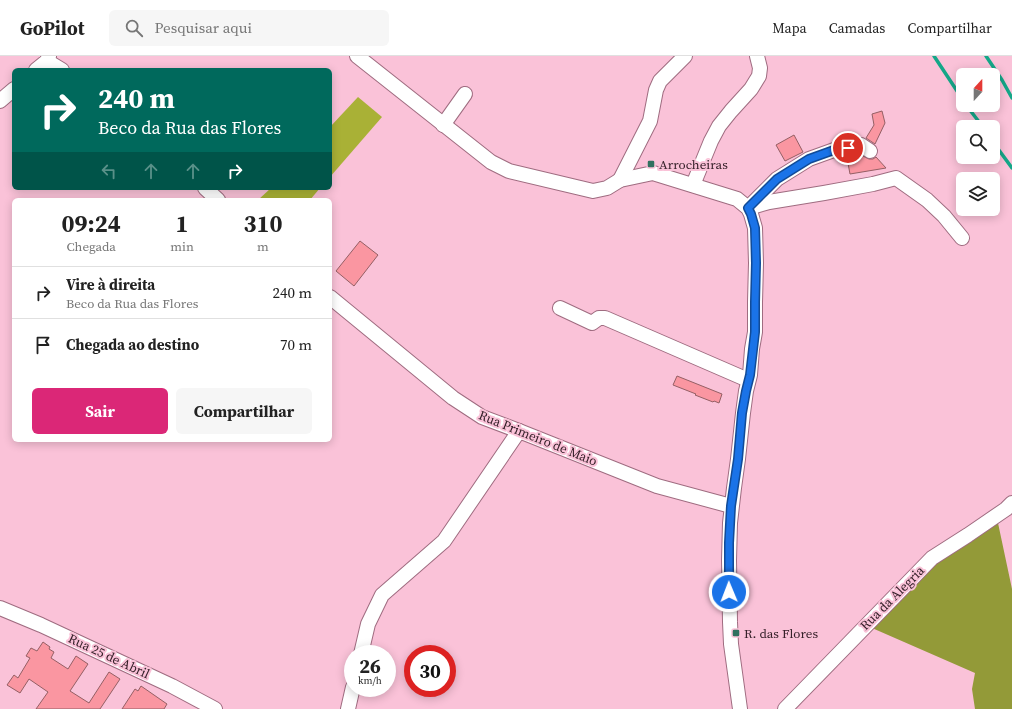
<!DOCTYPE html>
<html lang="pt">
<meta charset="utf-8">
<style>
body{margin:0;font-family:"Source Serif 4",serif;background:#f6f6f6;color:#222;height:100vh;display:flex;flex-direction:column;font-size:15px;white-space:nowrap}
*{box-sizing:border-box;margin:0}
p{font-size:13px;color:#767676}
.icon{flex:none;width:22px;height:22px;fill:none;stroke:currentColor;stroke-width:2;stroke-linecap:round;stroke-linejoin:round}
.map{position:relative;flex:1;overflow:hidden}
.sheet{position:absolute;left:12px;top:142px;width:320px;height:244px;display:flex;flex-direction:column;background:#fff;border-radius:6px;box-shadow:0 2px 10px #0003}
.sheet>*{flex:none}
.banner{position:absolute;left:12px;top:12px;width:320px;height:122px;border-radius:6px;box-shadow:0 2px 10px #0003;background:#00695c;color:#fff;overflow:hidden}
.needle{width:26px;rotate:21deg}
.buttons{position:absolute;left:956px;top:12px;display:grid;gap:8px}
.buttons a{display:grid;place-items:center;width:44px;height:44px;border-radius:6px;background:#fff;box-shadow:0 2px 10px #0003;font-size:20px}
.speed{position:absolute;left:344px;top:589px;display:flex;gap:8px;font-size:20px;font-weight:700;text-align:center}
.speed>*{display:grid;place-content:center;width:52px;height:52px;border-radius:50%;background:#fff;box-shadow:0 2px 10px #0003;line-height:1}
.speed small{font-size:10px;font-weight:400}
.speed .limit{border:6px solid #d22;background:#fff;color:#111}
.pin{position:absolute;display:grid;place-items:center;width:34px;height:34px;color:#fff;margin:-17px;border:2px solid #fff;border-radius:50%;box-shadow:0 1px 4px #0007}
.me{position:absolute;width:44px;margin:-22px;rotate:359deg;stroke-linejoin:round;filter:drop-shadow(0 0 3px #0008)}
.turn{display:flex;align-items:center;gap:14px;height:84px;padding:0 20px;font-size:18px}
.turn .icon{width:52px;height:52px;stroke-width:2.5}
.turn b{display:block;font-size:28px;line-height:34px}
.lanes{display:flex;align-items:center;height:38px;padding:0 20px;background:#0003;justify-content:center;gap:20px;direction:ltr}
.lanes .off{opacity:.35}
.eta{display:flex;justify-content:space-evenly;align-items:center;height:68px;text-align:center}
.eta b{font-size:24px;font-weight:700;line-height:28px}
.primary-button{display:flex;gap:8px;margin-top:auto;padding:8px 20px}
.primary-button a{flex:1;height:46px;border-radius:6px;background:#db2777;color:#fff;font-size:16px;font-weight:700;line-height:46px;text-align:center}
.primary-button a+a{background:#f6f6f6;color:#222}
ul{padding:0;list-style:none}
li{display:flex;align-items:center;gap:12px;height:52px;padding:0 20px;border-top:1px solid #e0e0e0}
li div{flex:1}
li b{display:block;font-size:15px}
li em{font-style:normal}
header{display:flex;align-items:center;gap:24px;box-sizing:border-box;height:56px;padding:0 20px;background:#fff;border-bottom:1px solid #e0e0e0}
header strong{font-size:19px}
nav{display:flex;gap:22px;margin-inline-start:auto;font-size:14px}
.search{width:280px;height:36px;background:#f6f6f6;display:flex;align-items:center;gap:10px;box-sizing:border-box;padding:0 14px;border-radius:6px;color:#767676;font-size:15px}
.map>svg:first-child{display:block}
</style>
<header>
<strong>GoPilot</strong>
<div class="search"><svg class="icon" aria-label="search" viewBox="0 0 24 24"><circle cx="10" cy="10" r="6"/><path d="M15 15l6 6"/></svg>Pesquisar aqui</div>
<nav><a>Mapa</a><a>Camadas</a><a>Compartilhar</a></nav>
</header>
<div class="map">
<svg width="1012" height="653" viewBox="0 0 1012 653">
<rect width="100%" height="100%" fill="#fac2d8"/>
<g fill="#a9b136">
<polygon points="358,41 382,61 330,121 330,71"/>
<polygon points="271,132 320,132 310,144 258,144"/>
</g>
<polygon fill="#939a38" points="998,467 1012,533 1012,653 975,653 972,633 975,617 872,572 918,523 939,505"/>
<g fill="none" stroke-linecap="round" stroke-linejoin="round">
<g stroke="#14a788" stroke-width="3.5">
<polyline points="934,0 963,44"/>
<polyline points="986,0 1002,24 1012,42"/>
<polyline points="966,49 983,71"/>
<polyline points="993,86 1012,112"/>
</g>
</g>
<g fill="#fa96a1" stroke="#945f64">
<polygon points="882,55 885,67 875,88 866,82 874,69 872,58"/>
<polygon points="794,79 803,96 785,105 776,89"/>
<polygon points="861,99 869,103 873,103 876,101 886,112 850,118 847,102"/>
<polygon points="360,185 378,199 354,230 336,215"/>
<polygon points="677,320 722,338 719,347 714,345 713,346 695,339 696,338 673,329"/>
<polygon points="43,586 50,591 49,593 54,596 51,602 68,613 76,600 88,608 70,635 89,647 109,616 120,623 100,653 36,653 48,636 29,623 20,637 7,629 14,619 18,622 30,602 26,600 31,592 37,595"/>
<polygon points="141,630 167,648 164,653 122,653 135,633 138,635"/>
</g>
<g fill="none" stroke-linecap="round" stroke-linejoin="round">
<g stroke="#9f6c80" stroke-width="16">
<g id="minor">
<polyline points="357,0 491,106 509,115 593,135 607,132 620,124 653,117 737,143 748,152 751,158 755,172 756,207 755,246 755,276 752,293 750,319 746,335 743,357 738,403 734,432 730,467 729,504 730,566 731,588 740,653"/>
<polyline points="47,5 62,14"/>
<polyline points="36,14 47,5 49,0"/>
<polyline points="0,45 14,33"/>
<polyline points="443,69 465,38"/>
<polyline points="620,124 650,65 656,34 660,25 685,0"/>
<polyline points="693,129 711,85 719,70 731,55 751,33 759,20 760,12 757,0"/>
<polyline points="205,132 218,144"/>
<polyline points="750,150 777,123 809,103 834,94 861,89 870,95"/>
<polyline points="748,152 769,146 824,137 873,128 896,122 927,144 944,160 962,182"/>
<polyline points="330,241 453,342 482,361 519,375 657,430 731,450"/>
<polyline points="560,252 592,267 599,262 605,262 748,324"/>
<polyline points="0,552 41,569 172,630 215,653"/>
<polyline points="361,598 368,568 382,539 444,485 519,375"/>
<polyline points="348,653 353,631"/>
<polyline points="785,653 932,502 968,479 1006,453 1012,447"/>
</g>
</g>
<use href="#minor" stroke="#fff" stroke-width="14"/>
</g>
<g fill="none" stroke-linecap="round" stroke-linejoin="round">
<g stroke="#114b97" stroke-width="10">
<polyline id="route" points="729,536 729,487 731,450 738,403 742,357 746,335 750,319 755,276 755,246 756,207 755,172 751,158 748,152 777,123 809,103 834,94 848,92"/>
</g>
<use href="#route" stroke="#1a73e8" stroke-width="7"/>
</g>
<g fill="#317160" stroke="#fac2d8" stroke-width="1.5">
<rect x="647" y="104" width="8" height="8" rx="2"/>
<rect x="732" y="573" width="8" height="8" rx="2"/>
</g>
<g text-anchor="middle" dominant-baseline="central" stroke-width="4" stroke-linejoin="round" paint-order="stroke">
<g font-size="13" fill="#352029" stroke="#fac2d8" text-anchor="start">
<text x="659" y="108">Arrocheiras</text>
<text x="744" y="577">R. das Flores</text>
</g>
<g font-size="13" fill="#352029" stroke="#fac2d8">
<text transform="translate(538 382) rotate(22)">Rua Primeiro de Maio</text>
<text transform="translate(892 542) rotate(-45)">Rua da Alegria</text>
<text transform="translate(109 600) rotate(25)">Rua 25 de Abril</text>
</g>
</g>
</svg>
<div class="buttons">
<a><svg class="needle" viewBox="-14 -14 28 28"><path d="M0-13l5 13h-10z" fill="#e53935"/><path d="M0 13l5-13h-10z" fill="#767676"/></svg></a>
<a><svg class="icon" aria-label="search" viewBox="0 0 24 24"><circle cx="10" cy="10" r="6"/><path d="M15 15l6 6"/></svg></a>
<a><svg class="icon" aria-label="layers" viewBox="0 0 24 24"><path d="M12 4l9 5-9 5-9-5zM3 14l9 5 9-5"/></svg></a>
</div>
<div class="speed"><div>26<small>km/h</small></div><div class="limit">30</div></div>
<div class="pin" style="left:848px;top:92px;background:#d93025"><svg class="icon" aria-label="arrive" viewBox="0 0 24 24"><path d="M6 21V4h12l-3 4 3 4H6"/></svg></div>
<svg class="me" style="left:729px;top:536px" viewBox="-20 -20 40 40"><circle r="17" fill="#1a73e8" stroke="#fff" stroke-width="3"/><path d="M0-11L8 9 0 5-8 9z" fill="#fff"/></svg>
<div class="banner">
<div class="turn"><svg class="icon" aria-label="right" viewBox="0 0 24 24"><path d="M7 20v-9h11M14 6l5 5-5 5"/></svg><div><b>240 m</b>Beco da Rua das Flores</div></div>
<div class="lanes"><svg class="icon off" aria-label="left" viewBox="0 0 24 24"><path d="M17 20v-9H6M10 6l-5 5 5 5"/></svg><svg class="icon off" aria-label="ahead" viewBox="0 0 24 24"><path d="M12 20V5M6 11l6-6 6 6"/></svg><svg class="icon off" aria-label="ahead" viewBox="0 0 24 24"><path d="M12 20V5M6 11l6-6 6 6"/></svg><svg class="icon" aria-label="right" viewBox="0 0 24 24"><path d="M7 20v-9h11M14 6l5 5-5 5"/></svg></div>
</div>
<section class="sheet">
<div class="eta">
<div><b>09:24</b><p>Chegada</p></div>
<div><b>1</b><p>min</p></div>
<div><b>310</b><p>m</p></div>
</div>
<ul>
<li><svg class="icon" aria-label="right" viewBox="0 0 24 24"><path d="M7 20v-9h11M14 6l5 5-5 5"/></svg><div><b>Vire à direita</b><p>Beco da Rua das Flores</p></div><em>240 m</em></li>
<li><svg class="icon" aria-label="arrive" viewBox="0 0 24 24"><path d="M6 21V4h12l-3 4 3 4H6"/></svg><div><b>Chegada ao destino</b></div><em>70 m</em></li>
</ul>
<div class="primary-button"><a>Sair</a><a>Compartilhar</a></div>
</section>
</div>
